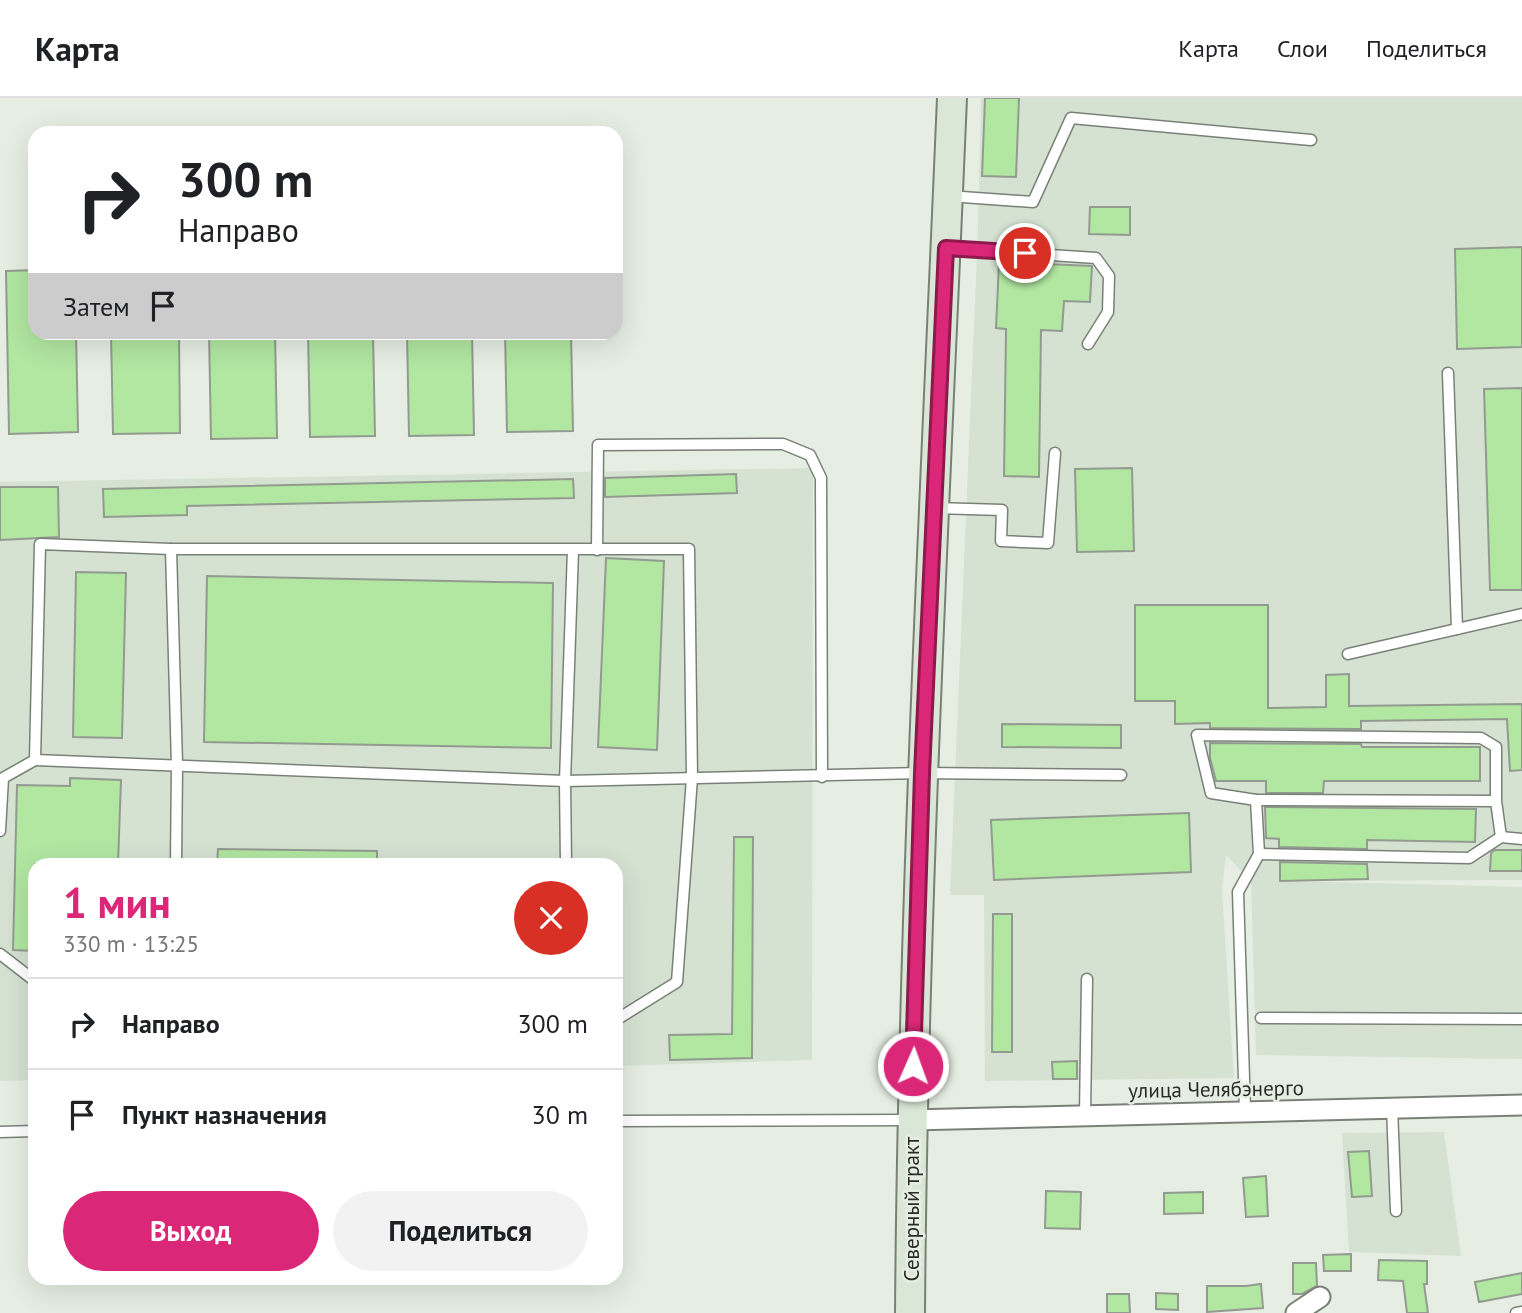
<!DOCTYPE html>
<html lang="ru">
<meta charset="utf-8">
<style>
body{margin:0;font-family:"PT Sans",sans-serif;background:#f2f2f2;color:#202124;height:100vh;display:flex;flex-direction:column;font-size:26px;white-space:nowrap}
*{box-sizing:border-box;margin:0}
p{font-size:23px;color:#757577}
.icon{flex:none;width:38px;height:38px;fill:none;stroke:currentColor;stroke-width:2;stroke-linecap:round;stroke-linejoin:round}
.map{position:relative;flex:1;overflow:hidden}
.sheet{position:absolute;left:28px;top:760px;width:595px;height:427px;display:flex;flex-direction:column;background:#fff;border-radius:21px;box-shadow:0 7px 28px #0002}
.sheet>*{flex:none}
.hud{position:absolute;left:28px;top:28px;width:595px;height:214px;border-radius:21px;box-shadow:0 7px 28px #0002;background:#fff;color:#202124;overflow:hidden}
.pin{position:absolute;display:grid;place-items:center;width:60px;height:60px;color:#fff;margin:-30px;border:4px solid #fff;border-radius:50%;box-shadow:0 2px 7px #0007}
.me{position:absolute;width:77px;margin:-38px;rotate:2deg;stroke-linejoin:round;filter:drop-shadow(0 0 5px #0008)}
.turn{display:flex;align-items:center;gap:24px;height:147px;padding:0 35px;font-size:32px}
.turn .icon{width:91px;height:91px;stroke-width:2.5}
.turn b{display:block;font-size:49px;line-height:60px}
.then{display:flex;align-items:center;height:66px;padding:0 35px;background:#0003;gap:14px;font-size:26px}
.round{display:grid;place-items:center;flex:none;width:74px;height:74px;border-radius:37px;background:#f2f2f2}
.headline{display:flex;align-items:center;justify-content:space-between;height:119px;padding:0 35px}
h1{font-size:42px;font-weight:800;line-height:52px;color:#db2777}
.primary-button{display:flex;gap:14px;margin-top:auto;padding:14px 35px}
.primary-button a{flex:1;height:80px;border-radius:42px;background:#db2777;color:#fff;font-size:28px;font-weight:800;line-height:80px;text-align:center}
.primary-button a+a{background:#f2f2f2;color:#202124}
ul{padding:0;list-style:none}
li{display:flex;align-items:center;gap:21px;height:91px;padding:0 35px;border-top:2px solid #e0e0e0}
li div{flex:1}
li b{display:block;font-size:26px}
li em{font-style:normal}
header{display:flex;align-items:center;gap:42px;box-sizing:border-box;height:98px;padding:0 35px;background:#fff;border-bottom:2px solid #e0e0e0}
header strong{font-size:33px}
nav{display:flex;gap:38px;margin-inline-start:auto;font-size:24px}
.map>svg:first-child{display:block}
</style>
<header>
<strong>Карта</strong>
<nav><a>Карта</a><a>Слои</a><a>Поделиться</a></nav>
</header>
<div class="map">
<svg width="1522" height="1215" viewBox="0 0 1522 1215">
<rect width="100%" height="100%" fill="#e6eee3"/>
<g fill="#d5e2d2">
<polygon points="981,0 1522,0 1522,782 1295,783 1522,789 1522,961 1256,957 1251,783 1226,757 1222,792 1234,980 985,983 984,797 950,797 978,131"/>
<polygon points="813,370 812,962 616,968 616,766 35,766 35,982 0,983 0,384"/>
<polygon points="1444,1034 1461,1158 1349,1154 1342,1035"/>
</g>
<g fill="#b1e7a1" stroke="#939b91" stroke-width="2">
<polygon points="985,0 1019,0 1016,79 982,78"/>
<polygon points="1090,109 1130,109 1130,137 1089,136"/>
<polygon points="1522,149 1522,249 1457,251 1455,151"/>
<polygon points="999,164 1092,168 1090,204 1064,203 1062,233 1041,232 1039,379 1004,378 1006,231 996,230"/>
<polygon points="35,172 35,234 76,234 78,334 9,336 6,173"/>
<polygon points="111,234 179,234 180,335 113,336"/>
<polygon points="209,234 275,234 277,340 211,341"/>
<polygon points="308,234 373,234 375,338 310,339"/>
<polygon points="407,234 472,234 474,337 409,338"/>
<polygon points="505,234 571,234 573,333 507,334"/>
<polygon points="1522,290 1522,492 1490,492 1484,291"/>
<polygon points="1132,370 1134,453 1077,454 1075,371"/>
<polygon points="736,376 737,395 605,399 605,380"/>
<polygon points="573,381 574,400 187,408 187,417 104,419 103,391"/>
<polygon points="0,389 58,389 59,439 0,442"/>
<polygon points="606,460 664,463 657,652 598,649"/>
<polygon points="76,474 126,475 122,640 73,639"/>
<polygon points="207,478 553,485 551,650 204,644"/>
<polygon points="1135,507 1268,507 1268,610 1326,609 1326,577 1349,576 1349,608 1522,606 1522,672 1510,673 1507,621 1361,623 1361,631 1210,630 1210,625 1175,626 1175,603 1135,603"/>
<polygon points="1002,626 1121,627 1121,650 1002,649"/>
<polygon points="1210,645 1361,646 1362,649 1480,649 1480,683 1324,683 1323,695 1266,695 1266,683 1216,683 1210,660"/>
<polygon points="70,680 121,682 118,766 35,766 35,853 13,852 17,687 70,688"/>
<polygon points="1265,709 1476,711 1475,744 1367,742 1367,751 1279,749 1279,741 1266,740"/>
<polygon points="1189,715 1191,774 994,782 991,722"/>
<polygon points="734,739 753,739 752,960 670,962 669,937 732,936"/>
<polygon points="218,751 377,753 377,766 217,766"/>
<polygon points="1495,752 1522,752 1522,773 1490,773 1491,755"/>
<polygon points="1280,764 1367,766 1368,781 1280,783"/>
<polygon points="993,816 1012,816 1012,954 992,954"/>
<polygon points="1077,963 1077,981 1053,981 1052,964"/>
<polygon points="1369,1053 1372,1098 1352,1099 1348,1054"/>
<polygon points="1266,1078 1268,1118 1246,1119 1243,1080"/>
<polygon points="1046,1093 1081,1094 1080,1131 1045,1130"/>
<polygon points="1203,1094 1203,1115 1164,1116 1164,1095"/>
<polygon points="1351,1156 1351,1173 1324,1173 1323,1157"/>
<polygon points="1379,1162 1427,1163 1427,1186 1424,1186 1428,1215 1407,1215 1403,1183 1378,1182"/>
<polygon points="1293,1165 1316,1165 1317,1188 1302,1196 1293,1196"/>
<polygon points="1522,1175 1522,1196 1479,1204 1475,1184"/>
<polygon points="1261,1186 1263,1210 1207,1214 1207,1188 1246,1188"/>
<polygon points="1156,1195 1178,1196 1178,1212 1156,1211"/>
<polygon points="1107,1196 1129,1196 1130,1215 1107,1215"/>
</g>
<g fill="none" stroke-linecap="round" stroke-linejoin="round">
<g stroke="#798177" stroke-width="13">
<g id="lane">
<polyline points="948,98 1033,104 1071,20 1311,42"/>
<polyline points="946,150 1096,160 1109,178 1108,214 1088,246"/>
<polyline points="1448,275 1457,531"/>
<polyline points="935,410 1002,412 1001,443 1048,445 1055,355"/>
<polyline points="171,451 177,667 176,766"/>
<polyline points="597,452 598,347 783,346 810,357 821,380 822,679"/>
<polyline points="1348,556 1522,516"/>
<polyline points="35,662 565,683 922,675 1121,677"/>
<polyline points="1496,703 1256,702 1211,695 1197,637 1481,640 1496,649 1496,703 1501,739"/>
<polyline points="0,733 3,680 35,662 40,446 171,451 689,451 692,680 677,884 616,922"/>
<polyline points="1259,756 1469,760 1501,739 1522,741"/>
<polyline points="566,766 565,683 573,452"/>
<polyline points="0,856 35,883"/>
<polyline points="1261,920 1522,921"/>
<polyline points="1392,1009 1396,1113"/>
<polyline points="1245,1012 1238,794 1259,756 1256,702"/>
<polyline points="1085,1017 1087,881"/>
<polyline points="616,1023 911,1022"/>
<polyline points="0,1034 35,1033"/>
<polyline points="1516,1215 1522,1214"/>
</g>
</g>
<g stroke="#798177" stroke-width="23">
<g id="street">
<polyline points="911,1022 1522,1007"/>
<polyline points="1296,1215 1320,1199"/>
</g>
</g>
<g stroke="#798177" stroke-width="32">
<path id="secondary" d="M910,1215C913,810 935,405 952,0"/>
</g>
<use href="#lane" stroke="#fff" stroke-width="10"/>
<use href="#street" stroke="#fff" stroke-width="19"/>
<use href="#secondary" stroke="#dae7d6" stroke-width="28"/>
</g>
<g fill="none" stroke-linecap="round" stroke-linejoin="round">
<g stroke="#8e194d" stroke-width="18">
<polyline id="route" points="913,968 922,675 946,150 1025,155"/>
</g>
<use href="#route" stroke="#db2777" stroke-width="12"/>
</g>
<g text-anchor="middle" dominant-baseline="central" stroke-width="5" stroke-linejoin="round" paint-order="stroke">
<g font-size="21" fill="#292c28" stroke="#e6eee3">
<text transform="translate(1216 991) rotate(-1)">улица Челябэнерго</text>
<text transform="translate(911 1111) rotate(-90)">Северный тракт</text>
</g>
</g>
</svg>
<div class="pin" style="left:1025px;top:155px;background:#d93025"><svg class="icon" aria-label="arrive" viewBox="0 0 24 24"><path d="M6 21V4h12l-3 4 3 4H6"/></svg></div>
<svg class="me" style="left:913px;top:968px" viewBox="-20 -20 40 40"><circle r="17" fill="#db2777" stroke="#fff" stroke-width="3"/><path d="M0-11L8 9 0 5-8 9z" fill="#fff"/></svg>
<div class="hud">
<div class="turn"><svg class="icon" aria-label="right" viewBox="0 0 24 24"><path d="M7 20v-9h11M14 6l5 5-5 5"/></svg><div><b>300 m</b>Направо</div></div>
<div class="then">Затем<svg class="icon" aria-label="arrive" viewBox="0 0 24 24"><path d="M6 21V4h12l-3 4 3 4H6"/></svg></div>
</div>
<section class="sheet">
<div class="headline"><div><h1>1 мин</h1><p>330 m · 13:25</p></div><a class="round" style="background:#d93025;color:#fff"><svg class="icon" aria-label="close" viewBox="0 0 24 24"><path d="M6 6l12 12M18 6L6 18"/></svg></a></div>
<ul>
<li><svg class="icon" aria-label="right" viewBox="0 0 24 24"><path d="M7 20v-9h11M14 6l5 5-5 5"/></svg><div><b>Направо</b></div><em>300 m</em></li>
<li><svg class="icon" aria-label="arrive" viewBox="0 0 24 24"><path d="M6 21V4h12l-3 4 3 4H6"/></svg><div><b>Пункт назначения</b></div><em>30 m</em></li>
</ul>
<div class="primary-button"><a>Выход</a><a>Поделиться</a></div>
</section>
</div>
